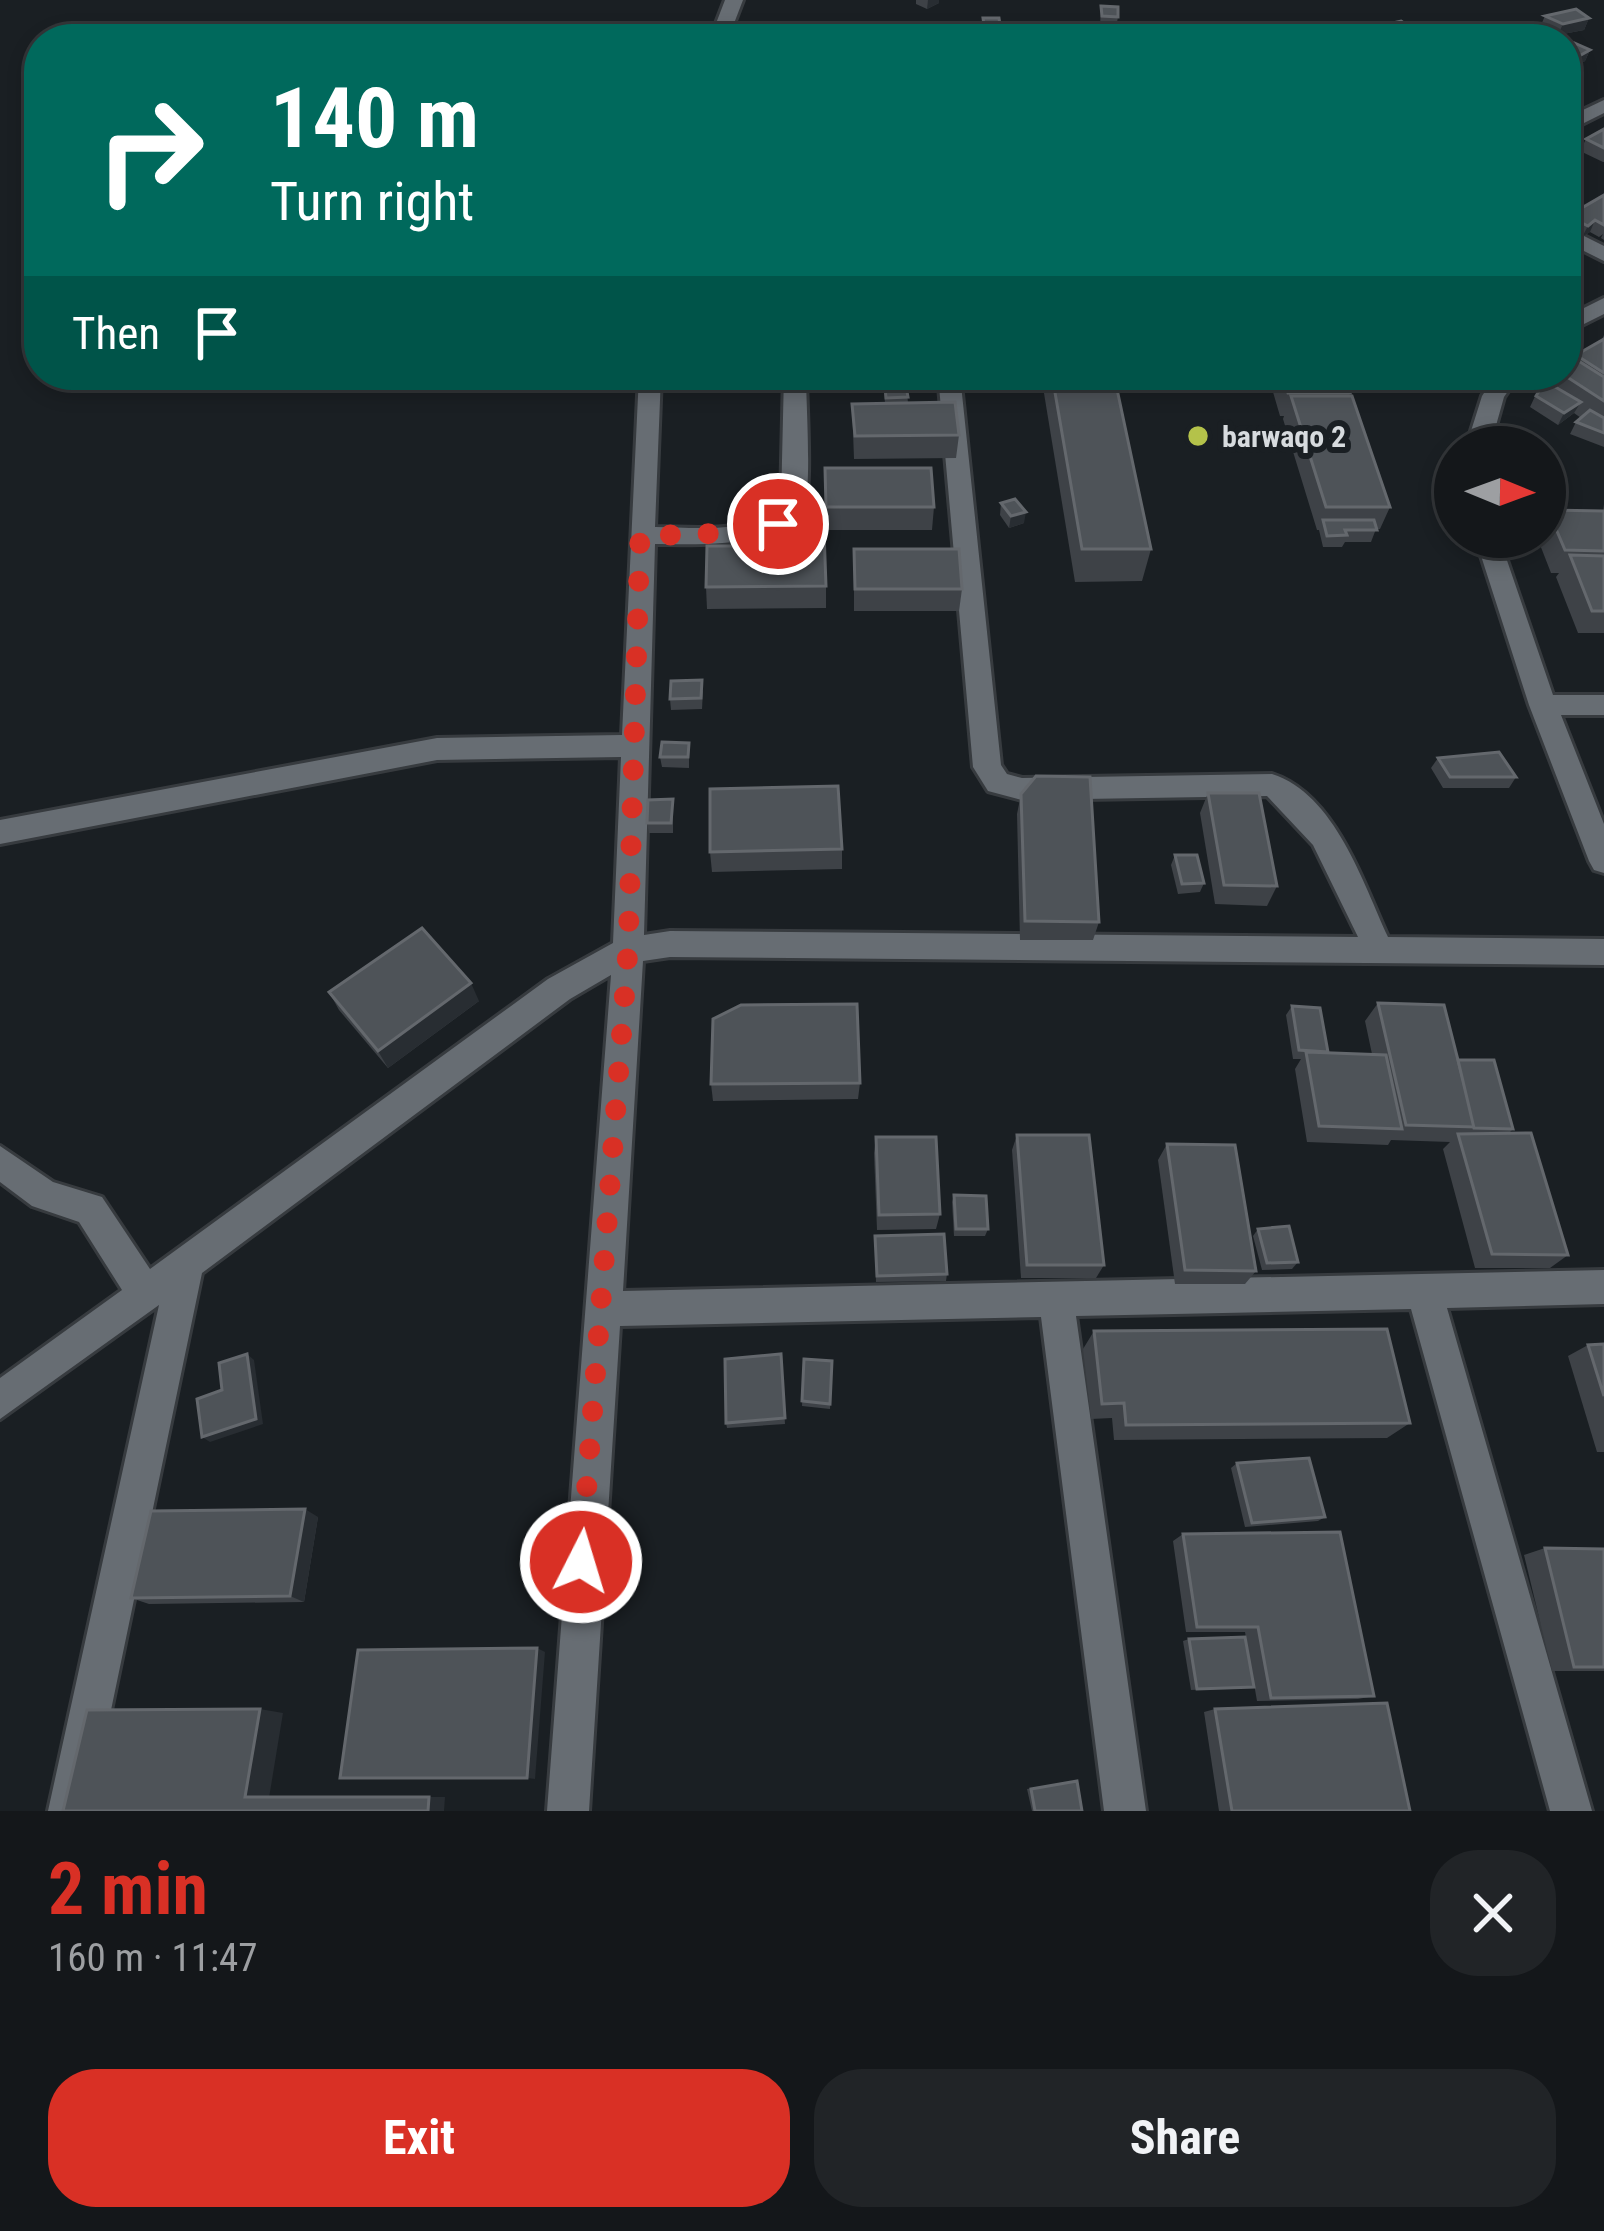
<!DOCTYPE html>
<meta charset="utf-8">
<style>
body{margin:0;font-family:"Roboto Condensed",sans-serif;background:#212427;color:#f1f3f6;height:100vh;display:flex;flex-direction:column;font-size:45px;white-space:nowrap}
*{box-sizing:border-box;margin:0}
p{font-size:39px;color:#9d9fa2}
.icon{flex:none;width:66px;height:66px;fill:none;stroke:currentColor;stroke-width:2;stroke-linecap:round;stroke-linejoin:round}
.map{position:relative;height:1811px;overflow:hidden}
.panel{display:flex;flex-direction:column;background:#14171a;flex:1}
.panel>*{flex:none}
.hud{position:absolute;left:24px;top:24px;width:1557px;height:366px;border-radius:48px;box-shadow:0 6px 18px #0003,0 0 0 3px #333639;background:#00695c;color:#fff;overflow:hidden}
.needle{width:78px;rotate:91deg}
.buttons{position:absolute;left:1434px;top:426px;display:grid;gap:24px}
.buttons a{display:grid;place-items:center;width:132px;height:132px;border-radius:50%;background:#14171a;box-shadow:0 6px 18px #0003,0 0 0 3px #333639;font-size:60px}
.pin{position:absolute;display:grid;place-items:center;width:102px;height:102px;color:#fff;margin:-51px;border:6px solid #fff;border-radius:50%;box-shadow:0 3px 12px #0007}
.me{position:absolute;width:132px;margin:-66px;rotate:5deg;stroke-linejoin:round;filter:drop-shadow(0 0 9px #0008)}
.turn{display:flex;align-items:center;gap:42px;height:252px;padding:0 48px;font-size:54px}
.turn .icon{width:156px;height:156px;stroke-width:2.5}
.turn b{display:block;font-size:84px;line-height:102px}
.then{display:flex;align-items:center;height:114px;padding:0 48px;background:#0003;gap:24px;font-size:45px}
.round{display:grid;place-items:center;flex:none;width:126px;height:126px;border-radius:48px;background:#212427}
.overview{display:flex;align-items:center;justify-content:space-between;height:204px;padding:0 48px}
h1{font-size:72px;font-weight:700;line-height:90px;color:#d93025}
.button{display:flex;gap:24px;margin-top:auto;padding:24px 48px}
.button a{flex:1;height:138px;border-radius:48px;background:#d93025;color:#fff;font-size:48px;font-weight:700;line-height:138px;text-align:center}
.button a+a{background:#212427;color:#f1f3f6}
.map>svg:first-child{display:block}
</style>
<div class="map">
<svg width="1604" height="1811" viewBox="0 0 1604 1811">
<rect width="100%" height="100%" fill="#1a1f23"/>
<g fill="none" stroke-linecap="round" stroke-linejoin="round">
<g stroke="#373b3f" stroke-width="6">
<g id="minor">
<polygon points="725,0 743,0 728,39 710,39"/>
<polygon points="1604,100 1604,113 1566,132 1566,118"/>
<polygon points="1566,227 1604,246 1604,261 1566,242"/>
<polygon points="1604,298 1604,314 1566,333 1566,317"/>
<path d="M639,375H661L655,527C694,527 752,536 781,503L784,375H806C806,402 812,487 804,507C786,550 693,544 655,544L644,935L670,931L1358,937L1313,845L1267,796L1022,800L988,791L973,767L938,375H960L1001,765L1007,774L1022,778L1272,774C1335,794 1363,883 1388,937L1604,939V965L670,957L643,961L623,1291L1604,1270V1304L1447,1308L1592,1811H1550L1411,1309L1076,1316L1146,1811H1104L1041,1317L620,1326L589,1811H547L611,975L570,999L202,1273L90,1811H48L159,1305L0,1419V1378L122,1290L79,1222L32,1206L0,1182V1146L53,1182L102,1197L150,1269L548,979L613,943L621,757L437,760L0,844V820L437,738L622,735Z"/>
<polygon points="1496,375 1519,375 1504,397 1490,447 1466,447 1482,396"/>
<polygon points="1475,537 1499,537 1553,695 1604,695 1604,715 1561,715 1604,824 1604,873 1594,870 1589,861 1529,705"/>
</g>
</g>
<use href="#minor" fill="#676d73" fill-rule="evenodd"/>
</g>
<g fill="#3e4247">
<polygon points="916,0 939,0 939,3 927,9 916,4"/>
<polygon points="1101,6 1118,17 1116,28 1100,27"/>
<polygon points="1545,16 1589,18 1584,30 1558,35 1540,27"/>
<polygon points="983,18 1000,25 999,36 983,36"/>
<polygon points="1401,21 1409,39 1362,39 1366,29"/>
<polygon points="1566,43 1590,50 1585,61 1574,67 1566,63"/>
<polygon points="1604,129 1604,162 1603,162 1580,151 1586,139"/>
<polygon points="1604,195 1604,240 1601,238 1603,234 1599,237 1590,232 1582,237 1566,229 1566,201 1574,212"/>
<polygon points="1604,335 1604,447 1570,434 1576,422 1581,418 1574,413 1558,425 1530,407 1545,375 1566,375 1576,355 1601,341"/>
<polygon points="871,375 921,375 921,392 907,392 908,403 959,435 956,458 854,459 852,404 885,403 884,392 873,392"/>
<polygon points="1041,375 1114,375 1151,549 1142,581 1075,582"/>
<polygon points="1268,375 1344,375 1350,393 1349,396 1390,507 1380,529 1376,529 1371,542 1345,542 1342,547 1323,547 1319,530 1317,530 1283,419 1284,416 1280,416"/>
<polygon points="825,468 934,507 932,530 825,530"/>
<polygon points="1001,503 1024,523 1009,528 1000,515"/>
<polygon points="1604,504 1604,633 1578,633 1556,577 1559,573 1551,573 1537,537 1545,537 1545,516 1548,510 1603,511"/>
<polygon points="854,549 962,589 959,611 854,611"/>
<polygon points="826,586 826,608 707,609 706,587"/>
<polygon points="703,691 702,709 671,710 670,699"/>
<polygon points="689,743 689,768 662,767 660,757"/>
<polygon points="1438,758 1516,777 1509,788 1443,788 1431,768"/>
<polygon points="1208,793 1277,886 1267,906 1215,904 1200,813"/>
<polygon points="1021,794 1099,922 1093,940 1020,940 1017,814"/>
<polygon points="673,799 673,833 649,833 647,823"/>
<polygon points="842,849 842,869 712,872 710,852"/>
<polygon points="1175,855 1204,883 1200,892 1178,894 1171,865"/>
<polygon points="329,992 479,1001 388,1068 339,1010"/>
<polygon points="1378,1003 1458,1060 1513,1129 1509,1133 1568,1255 1550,1268 1475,1268 1443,1149 1450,1142 1391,1140 1388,1145 1307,1142 1295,1069 1301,1059 1293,1059 1286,1015 1292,1006 1327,1053 1372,1054 1365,1021"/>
<polygon points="860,1083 858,1099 713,1101 711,1084"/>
<polygon points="1017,1135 1104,1265 1096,1278 1021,1278 1012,1150"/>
<polygon points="876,1137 940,1214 936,1229 877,1230 874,1153"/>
<polygon points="1167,1144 1256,1271 1245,1284 1175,1284 1158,1160"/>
<polygon points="954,1195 988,1229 985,1236 954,1236 952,1202"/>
<polygon points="1258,1229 1298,1262 1292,1269 1262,1270 1253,1236"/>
<polygon points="875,1236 947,1274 946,1281 876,1282"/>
<polygon points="1094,1331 1410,1423 1387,1438 1114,1440 1112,1418 1091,1419 1083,1349"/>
<polygon points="1604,1344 1604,1452 1597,1452 1568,1356 1588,1345"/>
<polygon points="781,1354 785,1424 727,1428 726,1423"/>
<polygon points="804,1359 832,1361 830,1409 802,1406"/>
<polygon points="1237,1463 1325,1517 1318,1521 1245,1527 1231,1468"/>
<polygon points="318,1517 304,1602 149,1604 131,1598"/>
<polygon points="1183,1534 1374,1696 1358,1699 1257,1701 1245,1632 1186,1632 1173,1541"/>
<polygon points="1545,1548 1604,1549 1604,1671 1552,1671 1524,1555"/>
<polygon points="1189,1639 1254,1687 1191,1690 1183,1641"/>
<polygon points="1215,1709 1410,1811 1219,1811 1204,1712"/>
<polygon points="1077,1781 1082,1811 1032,1811 1027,1789"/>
</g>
<g fill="#282d32">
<polygon points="928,0 939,0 939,3 927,9"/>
<polygon points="1589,18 1584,30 1558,35 1563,24"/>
<polygon points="913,28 912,39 892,39"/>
<polygon points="1412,29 1409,39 1393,39 1395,34"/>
<polygon points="1590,50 1585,61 1574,67 1579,56"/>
<polygon points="1595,220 1590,232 1582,237 1588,226"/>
<polygon points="1581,402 1574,413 1558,425 1564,413"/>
<polygon points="1026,512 1024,523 1009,528 1011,516"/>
<polygon points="471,983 479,1001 388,1068 378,1051"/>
<polygon points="247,1354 254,1360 263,1424 210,1442 202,1437"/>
<polygon points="305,1509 318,1517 304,1602 290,1596"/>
<polygon points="537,1648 545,1652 535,1779 527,1778"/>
<polygon points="260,1709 283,1713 269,1798 245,1797"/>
<polygon points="429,1797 445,1797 444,1811 428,1811"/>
</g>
<g fill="#4e5358" stroke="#64686d" stroke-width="3">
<polygon points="1101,6 1118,7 1118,17 1102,16"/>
<polygon points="1576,9 1589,18 1563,24 1545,16"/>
<polygon points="983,18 999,18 1000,25 984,25"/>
<polygon points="1401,21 1412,29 1395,34 1388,29 1391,34 1377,37 1366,29"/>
<polygon points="902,23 913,28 892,39 885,39 878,36"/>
<polygon points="1130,34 1151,34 1153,39 1132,39"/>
<polygon points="1302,34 1331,34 1333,39 1305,39"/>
<polygon points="1570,41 1590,50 1579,56 1566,50 1566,43"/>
<polygon points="1566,84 1576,87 1567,97 1566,97"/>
<polygon points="1604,129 1604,148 1586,139"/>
<polygon points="1604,195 1604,225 1595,220 1588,226 1568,216"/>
<polygon points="1566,201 1577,206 1568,213 1566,213"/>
<polygon points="1604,339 1604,373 1576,355"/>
<polygon points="1569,355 1604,377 1604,401 1564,375 1566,375 1566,357"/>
<polygon points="873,375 921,375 922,380 873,381"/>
<polygon points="1052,375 1114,375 1151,549 1082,549"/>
<polygon points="1282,375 1344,375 1350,393 1288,393"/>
<polygon points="1545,381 1581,402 1564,413 1536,396"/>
<polygon points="906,386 908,397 886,398 885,387"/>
<polygon points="1291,396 1352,396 1390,507 1326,507"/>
<polygon points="955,402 959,435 855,436 852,404"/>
<polygon points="1590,410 1604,418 1604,433 1576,422"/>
<polygon points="825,468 931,468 934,507 826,507"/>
<polygon points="1015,499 1026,512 1011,516 1001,503"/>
<polygon points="1548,510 1604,511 1604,551 1565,550"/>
<polygon points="1323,520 1374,520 1377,530 1345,530 1347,535 1327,536"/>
<polygon points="824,531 826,586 706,587 707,546 750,546 751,532"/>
<polygon points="854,549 959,549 962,589 855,589"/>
<polygon points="1570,555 1604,556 1604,611 1592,611"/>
<polygon points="702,680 701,698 670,699 671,681"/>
<polygon points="662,742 689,743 688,757 660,757"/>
<polygon points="1499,752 1516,777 1450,777 1438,758"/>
<polygon points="1036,776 1090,777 1099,922 1025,921 1021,794"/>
<polygon points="838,786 842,849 710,852 710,789"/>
<polygon points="1208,793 1259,793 1277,886 1224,885"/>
<polygon points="673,799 671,823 647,823 648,800"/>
<polygon points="1175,855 1197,855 1204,883 1182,884"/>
<polygon points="422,928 471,983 378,1051 329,992"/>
<polygon points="1378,1003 1444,1005 1475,1127 1406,1125"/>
<polygon points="857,1004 860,1083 711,1084 713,1019 741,1005"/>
<polygon points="1292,1006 1320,1008 1328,1052 1299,1050"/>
<polygon points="1306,1052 1386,1055 1402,1129 1319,1126"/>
<polygon points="1458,1060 1494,1060 1513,1129 1474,1128"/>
<polygon points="1531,1133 1568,1255 1492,1254 1458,1134"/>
<polygon points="1017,1135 1089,1135 1104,1265 1027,1265"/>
<polygon points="876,1137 936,1137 940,1214 879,1215"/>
<polygon points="1167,1144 1235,1145 1256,1271 1185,1270"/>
<polygon points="954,1195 986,1196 988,1229 956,1229"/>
<polygon points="1289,1226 1298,1262 1267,1263 1258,1229"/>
<polygon points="944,1234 947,1274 877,1276 875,1236"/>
<polygon points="1387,1329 1410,1423 1126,1425 1124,1403 1102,1404 1094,1331"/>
<polygon points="1604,1344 1604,1396 1588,1345"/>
<polygon points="247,1354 256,1419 202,1437 197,1399 222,1390 219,1363"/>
<polygon points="781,1354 785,1418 726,1423 725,1359"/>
<polygon points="804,1359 832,1361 830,1404 802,1401"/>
<polygon points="1309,1458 1325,1517 1252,1523 1237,1463"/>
<polygon points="305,1509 290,1596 131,1598 151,1511"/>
<polygon points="1340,1532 1374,1696 1271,1698 1258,1627 1197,1627 1183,1534"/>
<polygon points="1545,1548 1604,1549 1604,1667 1574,1667"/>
<polygon points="1245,1637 1254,1687 1197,1689 1189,1639"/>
<polygon points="537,1648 527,1778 340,1778 358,1650"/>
<polygon points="1387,1703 1410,1811 1232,1811 1215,1709"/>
<polygon points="260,1709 245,1797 429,1797 428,1811 63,1811 87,1710"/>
<polygon points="1077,1781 1082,1811 1035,1811 1031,1789"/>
</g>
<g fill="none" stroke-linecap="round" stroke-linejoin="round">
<polyline stroke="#d93025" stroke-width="21" stroke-dasharray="0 37.8" points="581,1562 628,950 640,536 755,532 778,524"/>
</g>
<circle fill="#b4c24a" stroke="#1a1f23" stroke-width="4.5" cx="1198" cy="436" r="12"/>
<g text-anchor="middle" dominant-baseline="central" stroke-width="12" stroke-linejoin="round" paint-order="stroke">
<g font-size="30" font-weight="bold" fill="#d7dbde" stroke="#1a1f23" text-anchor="start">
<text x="1222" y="436">barwaqo 2</text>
</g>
</g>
</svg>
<div class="buttons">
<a><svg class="needle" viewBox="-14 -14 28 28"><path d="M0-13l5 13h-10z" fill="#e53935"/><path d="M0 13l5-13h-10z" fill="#9d9fa2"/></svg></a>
</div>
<div class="pin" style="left:778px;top:524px;background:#d93025"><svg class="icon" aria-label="arrive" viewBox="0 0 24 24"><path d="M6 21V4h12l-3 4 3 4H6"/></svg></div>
<svg class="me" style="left:581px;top:1562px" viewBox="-20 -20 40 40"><circle r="17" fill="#d93025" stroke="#fff" stroke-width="3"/><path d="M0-11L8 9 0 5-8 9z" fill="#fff"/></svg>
<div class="hud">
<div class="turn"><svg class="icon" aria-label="right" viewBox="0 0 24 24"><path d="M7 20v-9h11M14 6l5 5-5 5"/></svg><div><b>140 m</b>Turn right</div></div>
<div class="then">Then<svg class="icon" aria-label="arrive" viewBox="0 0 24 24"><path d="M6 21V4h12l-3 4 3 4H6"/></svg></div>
</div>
</div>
<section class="panel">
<div class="overview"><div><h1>2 min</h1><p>160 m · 11:47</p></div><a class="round"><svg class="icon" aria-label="close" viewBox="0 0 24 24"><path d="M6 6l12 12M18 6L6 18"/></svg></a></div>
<div class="button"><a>Exit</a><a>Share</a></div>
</section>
